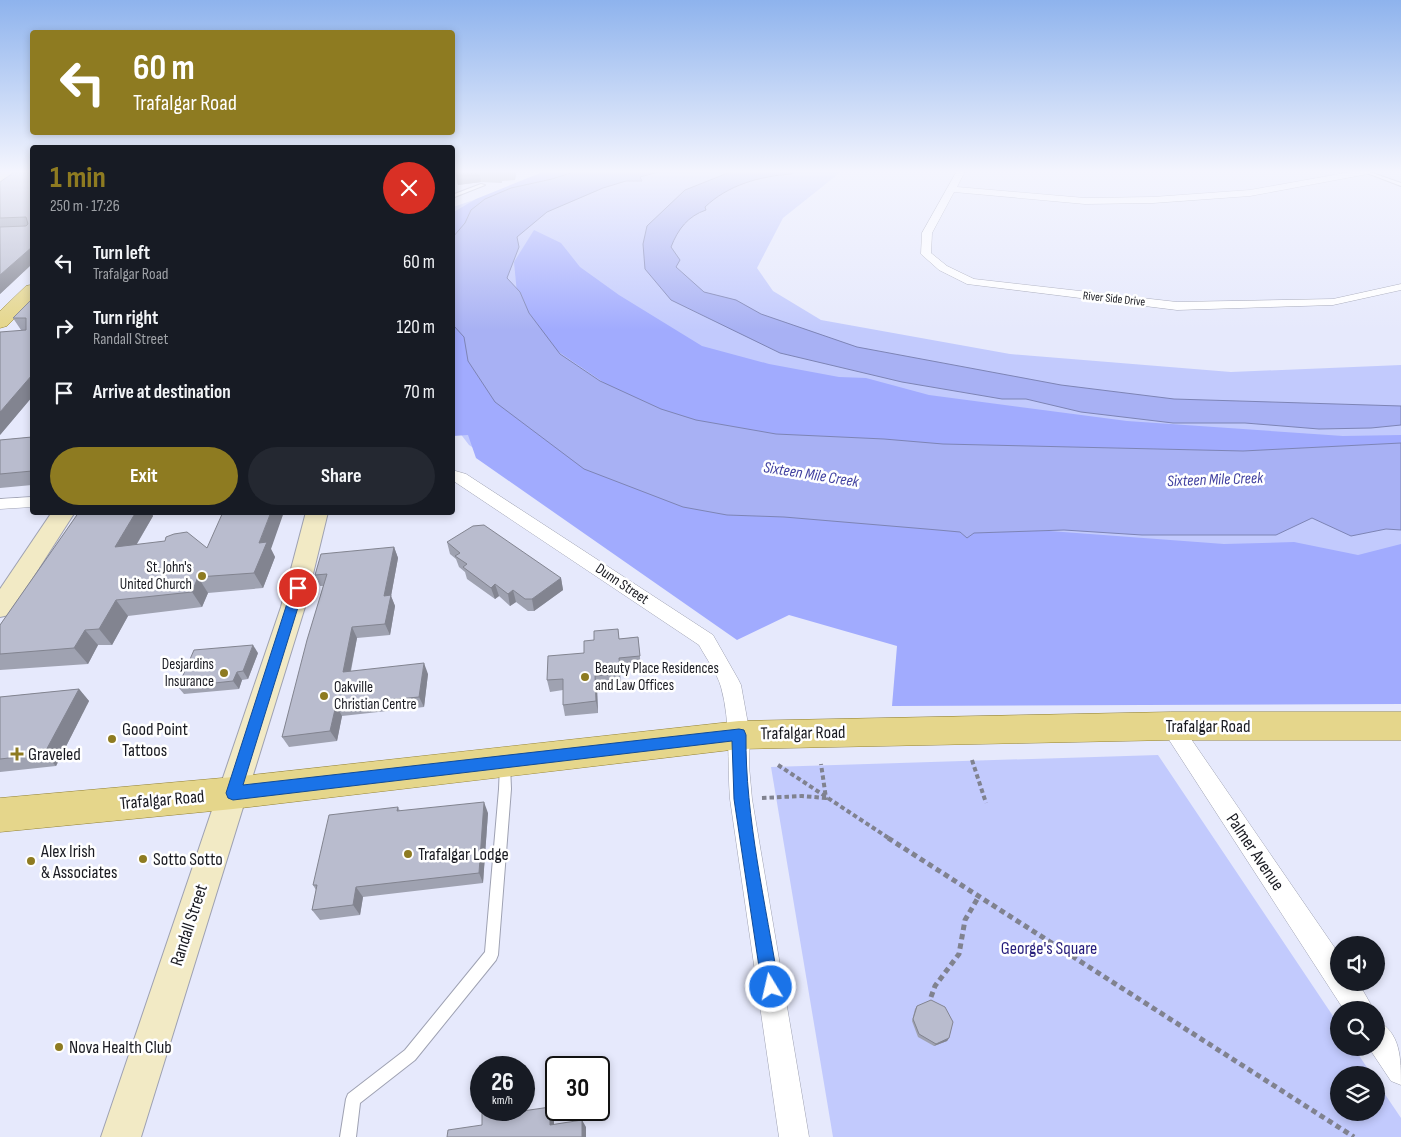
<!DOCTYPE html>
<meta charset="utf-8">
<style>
body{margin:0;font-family:"Sofia Sans Condensed",sans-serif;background:#242831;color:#f1f3f6;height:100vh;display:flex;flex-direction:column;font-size:19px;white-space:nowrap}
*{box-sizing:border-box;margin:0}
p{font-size:16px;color:#9ea1a6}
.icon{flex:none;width:28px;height:28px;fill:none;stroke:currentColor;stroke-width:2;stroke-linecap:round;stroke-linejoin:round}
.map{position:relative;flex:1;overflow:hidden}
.side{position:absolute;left:30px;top:145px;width:425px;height:370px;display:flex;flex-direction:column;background:#171b24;border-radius:5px;box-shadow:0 2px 8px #0003}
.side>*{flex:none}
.banner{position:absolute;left:30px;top:30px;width:425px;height:105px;border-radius:5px;box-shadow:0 2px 8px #0003;background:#8e7b21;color:#fff;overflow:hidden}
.buttons{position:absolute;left:1330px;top:936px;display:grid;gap:10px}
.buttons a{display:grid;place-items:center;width:55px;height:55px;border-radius:50%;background:#171b24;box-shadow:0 2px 8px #0003;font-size:25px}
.speed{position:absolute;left:470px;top:1056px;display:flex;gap:10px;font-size:25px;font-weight:700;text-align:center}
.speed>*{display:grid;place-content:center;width:65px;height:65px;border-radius:50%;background:#171b24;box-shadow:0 2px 8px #0003;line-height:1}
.speed small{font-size:12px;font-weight:400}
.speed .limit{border:2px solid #111;border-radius:8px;background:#fff;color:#111}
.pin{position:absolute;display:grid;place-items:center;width:42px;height:42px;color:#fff;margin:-21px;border:2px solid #fff;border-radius:50%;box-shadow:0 1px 5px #0007}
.me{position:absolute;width:55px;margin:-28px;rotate:351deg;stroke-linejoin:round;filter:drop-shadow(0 0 4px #0008)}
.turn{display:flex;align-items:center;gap:18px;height:105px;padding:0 20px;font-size:22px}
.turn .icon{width:65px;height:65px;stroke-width:2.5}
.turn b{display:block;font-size:35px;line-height:42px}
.round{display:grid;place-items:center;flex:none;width:52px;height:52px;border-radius:26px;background:#242831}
.head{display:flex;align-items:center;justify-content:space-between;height:85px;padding:0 20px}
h1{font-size:30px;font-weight:700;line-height:38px;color:#8e7b21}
.primary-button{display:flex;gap:10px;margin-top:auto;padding:10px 20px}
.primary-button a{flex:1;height:58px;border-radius:30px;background:#8e7b21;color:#fff;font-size:20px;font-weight:700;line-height:58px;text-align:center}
.primary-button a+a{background:#242831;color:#f1f3f6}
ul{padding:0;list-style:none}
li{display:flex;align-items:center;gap:15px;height:65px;padding:0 20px}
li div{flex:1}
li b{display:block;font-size:19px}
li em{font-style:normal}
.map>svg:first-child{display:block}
</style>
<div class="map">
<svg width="1401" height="1137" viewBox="0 0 1401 1137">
<rect width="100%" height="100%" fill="#e6e9fc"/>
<g fill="#c2cafd">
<polygon points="559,171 842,171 783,218 757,268 773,291 821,320 1010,354 1231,372 1401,365 1401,606 590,525 469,445 453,424 453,207"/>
<polygon points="1158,755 1339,1025 1339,1048 1354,1048 1372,1075 1339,1075 1339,1112 1376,1112 1376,1081 1401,1118 1401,1137 833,1137 771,767"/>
</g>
<g fill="#a1abfe">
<polygon points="545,171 582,171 499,200 514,389 982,526 1224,544 1294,542 1358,555 1401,544 1401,704 892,706 897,646 789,615 737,640 476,458 468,435 453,436 452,213 476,199"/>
<polygon points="534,230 561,243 580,267 619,295 702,346 769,364 839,377 866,378 929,395 1127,421 1343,436 1401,435 1401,459 804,447 672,418 619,393 550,346 527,319 517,293 514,262"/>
</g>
<g fill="#a8b1f4" stroke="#7d84b5">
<polygon points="577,171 662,171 640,177 642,181 626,181 603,188 547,212 517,237 519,247 507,278 520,292 529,313 560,354 600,381 661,409 696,420 776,434 884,439 943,444 1243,451 1401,443 1401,530 1386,529 1351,536 1312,518 1276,535 1142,535 1064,530 974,533 967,538 960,532 938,530 784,517 727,515 683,507 584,469 495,402 468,361 464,337 454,326 453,237 465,223 471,210 485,199 511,188 552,179"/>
<path d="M733,171H791L792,174C760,176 728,185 705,207L706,210C688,216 678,229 671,247L680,260L676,267L704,292L736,300L761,314L857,347L1061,385L1174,399L1401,406V425L1371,428L1319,429L1245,423H1173L1081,412L1026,399H1002L902,382L780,353L671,300L645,269L643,244L647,226L685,190Z"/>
</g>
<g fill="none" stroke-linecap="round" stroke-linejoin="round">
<g stroke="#9ea1b2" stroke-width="2">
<g id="lane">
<polygon points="1362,171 1367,171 1401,183 1401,186"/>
<polygon points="481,184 485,185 452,198 452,195"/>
<polygon points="505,760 509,762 510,765 511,789 498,955 496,960 415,1060 360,1103 356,1137 340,1137 346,1099 348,1094 405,1050 485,952 499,789 500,765 501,762"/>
</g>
</g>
<g stroke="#9ea1b2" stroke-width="1">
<g id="street">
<polygon points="957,171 965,171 957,187 1085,198 1153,197 1250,190 1356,171 1372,171 1368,174 1250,196 1153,203 1085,204 954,192 932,233 931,253 947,266 974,279 1177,302 1333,299 1401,284 1401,290 1333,305 1177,310 967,284 939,270 921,254 922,233"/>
<path d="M452,470L466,474L713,635L738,679L741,685L750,735L749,766L752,799L809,1137H779L730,799C727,762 731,723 721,687C717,673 706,658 699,645L452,480Z"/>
<polygon points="32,497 32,507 0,509 0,499"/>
<polygon points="1171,717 1178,720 1339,954 1339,982 1358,982 1374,1010 1344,1010 1164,732 1161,726 1164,720"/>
<path d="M1376,1020C1401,1032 1401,1059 1401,1085L1391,1081L1369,1048H1376Z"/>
</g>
</g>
<g stroke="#9ea1b2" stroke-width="2">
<g id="secondary">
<polygon points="4,171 17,171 0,182 0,173"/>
<polygon points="52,512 75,512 9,615 0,617 0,589"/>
<polygon points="306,512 328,512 305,607 141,1137 101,1137 281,607"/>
</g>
</g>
<g stroke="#938234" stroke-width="1">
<g id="primary">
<polygon points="32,285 32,300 7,326 0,328 0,311 26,286"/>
<polygon points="1171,712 1401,712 1401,740 1171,740 739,749 233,809 0,832 0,798 233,777 739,721"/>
</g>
</g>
<g stroke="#80828f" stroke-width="4" stroke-dasharray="4.5 3" stroke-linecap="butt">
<polyline points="972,760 986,803"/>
<polyline points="778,765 890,839"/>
<polyline points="762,798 802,796 826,798 821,764"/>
</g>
<g stroke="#80828f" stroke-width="5" stroke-dasharray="5.5 4" stroke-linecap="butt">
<polyline points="888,838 1354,1137"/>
<polyline points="931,997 935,986 959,954 965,920 979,896"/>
</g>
<use href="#lane" fill="#fff" fill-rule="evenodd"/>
<use href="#street" fill="#fff" fill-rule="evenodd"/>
<use href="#secondary" fill="#f2eac5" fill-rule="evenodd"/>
<use href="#primary" fill="#e5d68b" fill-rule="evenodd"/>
</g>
<g fill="#9fa2b1">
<polygon points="32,171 32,264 0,294 0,182"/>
<polygon points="455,171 516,171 515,180 502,181 502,183 481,182 458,185"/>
<polygon points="32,296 32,397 0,435 26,330 21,330 13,318 32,300 31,298"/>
<polygon points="32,437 32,485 0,488 0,440"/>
<polygon points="79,512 151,512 153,516 137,544 207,548 271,549 275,557 263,588 208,593 202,607 128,616 112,645 98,645 88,664 0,670 0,625"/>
<polygon points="447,542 561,578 563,590 534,611 528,611 516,602 510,606 499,596 495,599 467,579 465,572 459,567 456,559 450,554"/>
<polygon points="394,547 398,558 391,596 395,606 390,635 357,638 351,671 428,674 424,707 342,716 337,741 289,747 282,737 323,586 320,586 315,575"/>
<polygon points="618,629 619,639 638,637 641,668 620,669 621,686 597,688 598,713 565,716 563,705 563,690 550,692 547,680 584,653 594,640"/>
<polygon points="258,653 248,679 242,680 239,689 184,694 178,687"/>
<polygon points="79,689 89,701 56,766 0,772 0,697"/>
<polygon points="398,807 400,811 488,813 483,883 363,897 360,915 320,920 312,910 316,890 313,885"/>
<polygon points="917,1006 949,1038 947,1041 934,1046 918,1037 912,1021 915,1009"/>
</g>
<g fill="#828490">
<polygon points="455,171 479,171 481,182 458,185"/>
<polygon points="514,171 516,171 515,180"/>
<polygon points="32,247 32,264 0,294 0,275"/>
<polygon points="32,375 32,397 0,435 0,412"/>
<polygon points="136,512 151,512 153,516 126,562 115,547"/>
<polygon points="271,512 284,512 271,549 275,557 263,588 254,573 259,543"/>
<polygon points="394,547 398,558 391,596 395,606 390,635 385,624 384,596"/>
<polygon points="198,577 208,593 202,607 192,592"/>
<polygon points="561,578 563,590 534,611 532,599"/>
<polygon points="495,584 499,596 495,599 491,588"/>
<polygon points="513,590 516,602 510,606 508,594"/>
<polygon points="116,600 128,616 112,645 99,629"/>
<polygon points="352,627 357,638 348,683 343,672"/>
<polygon points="85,630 98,645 88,664 74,648"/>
<polygon points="253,645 258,653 248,679 243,671"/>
<polygon points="424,663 428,674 424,707 419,697"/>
<polygon points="237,672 242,680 239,689 233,681"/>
<polygon points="595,676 597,688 598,713 596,701"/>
<polygon points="79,689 89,701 56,766 44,754"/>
<polygon points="336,705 342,716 337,741 330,731"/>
<polygon points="484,802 488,813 483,883 479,873"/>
<polygon points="356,887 363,897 360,915 353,905"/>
<polygon points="949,1038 947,1041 934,1046 936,1044"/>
<polygon points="550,1107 554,1115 554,1132 550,1125"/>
<polygon points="582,1120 586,1127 586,1137 582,1137"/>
</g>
<g fill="#b9bcce" stroke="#828490">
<polygon points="16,171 32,171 32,247 0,275 0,227 26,226 28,224 26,217 0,218 0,182"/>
<polygon points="32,299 32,375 0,412 0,332 26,330 26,318 13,318"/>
<polygon points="32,437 32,471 0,474 0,440"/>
<polygon points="79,512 136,512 115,547 165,541 166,537 174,534 187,532 207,548 223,512 271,512 259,543 267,542 254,573 198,577 192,592 116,600 99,629 85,630 74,648 0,654 0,625"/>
<polygon points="484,525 561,578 532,599 525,599 513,590 508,594 495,584 491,588 463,567 467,564 455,556 460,553 447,542 473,526"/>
<polygon points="394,547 384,596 391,595 385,624 352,627 343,672 424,663 419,697 336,705 330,731 282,737 307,640 327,574 315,575 321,554"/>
<polygon points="618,629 619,639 638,637 640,656 619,658 620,674 595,676 596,701 563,705 563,679 547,680 548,656 584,653 584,641 594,640 594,631"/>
<polygon points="253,645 243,671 237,672 233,681 178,687 194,650"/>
<polygon points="79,689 44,754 0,759 0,697"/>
<polygon points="484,802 479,873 356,887 353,905 312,910 317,885 313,885 329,815 398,807 397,811"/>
<polygon points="931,1000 945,1007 953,1022 949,1038 936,1044 919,1034 913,1019 917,1006"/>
<polygon points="550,1107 550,1125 582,1120 582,1137 447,1137 448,1130 482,1125 482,1110 516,1110 516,1112"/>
</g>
<linearGradient id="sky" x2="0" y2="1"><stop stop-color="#8eb3ed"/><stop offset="0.52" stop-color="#f4f5fe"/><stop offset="1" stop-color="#f4f5fe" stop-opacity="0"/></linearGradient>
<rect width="1401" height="330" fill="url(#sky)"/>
<path fill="#1a73e8" stroke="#114b97" d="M298,584L304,588L243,785L739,729L744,730L746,735C745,817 766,905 779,987L777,993L771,995L765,993L762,987L734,799L732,741L233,800L228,798L226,793L292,588Z"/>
<g fill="#8e7b21" stroke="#fff" stroke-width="2">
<circle cx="202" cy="576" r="5"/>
<circle cx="224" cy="673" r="5"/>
<circle cx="585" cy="677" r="5"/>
<circle cx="324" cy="696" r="5"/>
<circle cx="112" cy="739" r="5"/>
<path d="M14.5 746.5h5v5h5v5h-5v5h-5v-5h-5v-5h5z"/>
<circle cx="408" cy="854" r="5"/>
<circle cx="143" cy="859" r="5"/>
<circle cx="31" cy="861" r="5"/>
<circle cx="59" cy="1047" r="5"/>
</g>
<g text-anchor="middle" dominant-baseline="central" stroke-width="5" stroke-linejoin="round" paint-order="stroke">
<g font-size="12" fill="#191a21" stroke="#fff">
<text transform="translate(1114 299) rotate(6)">River Side Drive</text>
</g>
<g font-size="15" fill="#191a21" stroke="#fff" text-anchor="end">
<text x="192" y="567">St. John's<tspan x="192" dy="17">United Church</tspan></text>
<text x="214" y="664">Desjardins<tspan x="214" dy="17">Insurance</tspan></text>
<text x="595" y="668" text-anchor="start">Beauty Place Residences<tspan x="595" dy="17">and Law Offices</tspan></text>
<text x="334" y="687" text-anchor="start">Oakville<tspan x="334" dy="17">Christian Centre</tspan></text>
</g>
<g font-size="15" fill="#191a21" stroke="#fff">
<text transform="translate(622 584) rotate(34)">Dunn Street</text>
</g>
<g font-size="16" font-style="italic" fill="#4141a0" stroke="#fff">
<text transform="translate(811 475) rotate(9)">Sixteen Mile Creek</text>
<text transform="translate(1215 480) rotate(-2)">Sixteen Mile Creek</text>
</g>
<g font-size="18" fill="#191a21" stroke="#fff">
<text x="1208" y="726">Trafalgar Road</text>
<text transform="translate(803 733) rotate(-1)">Trafalgar Road</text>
<text transform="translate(162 800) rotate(-5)">Trafalgar Road</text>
<text transform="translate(1255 852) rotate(56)">Palmer Avenue</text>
<text transform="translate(189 925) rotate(-72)">Randall Street</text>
</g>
<g font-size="18" fill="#191a21" stroke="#fff" text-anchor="start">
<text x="122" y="729">Good Point<tspan x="122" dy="21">Tattoos</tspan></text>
<text x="28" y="754">Graveled</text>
<text x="41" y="851">Alex Irish<tspan x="41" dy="21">&amp; Associates</tspan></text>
<text x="418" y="854">Trafalgar Lodge</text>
<text x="153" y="859">Sotto Sotto</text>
<text x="69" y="1047">Nova Health Club</text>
</g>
<g font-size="18" fill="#271e7c" stroke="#fff">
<text x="1049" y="948">George's Square</text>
</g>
</g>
</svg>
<div class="buttons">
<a><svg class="icon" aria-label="sound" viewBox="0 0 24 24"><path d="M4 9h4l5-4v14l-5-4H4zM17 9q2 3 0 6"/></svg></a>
<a><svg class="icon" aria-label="search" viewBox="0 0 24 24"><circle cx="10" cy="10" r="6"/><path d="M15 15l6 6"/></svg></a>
<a><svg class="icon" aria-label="layers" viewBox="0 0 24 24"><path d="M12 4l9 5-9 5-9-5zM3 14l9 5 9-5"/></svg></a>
</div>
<div class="speed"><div>26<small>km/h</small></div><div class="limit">30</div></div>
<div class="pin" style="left:298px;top:588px;background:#d93025"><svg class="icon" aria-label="arrive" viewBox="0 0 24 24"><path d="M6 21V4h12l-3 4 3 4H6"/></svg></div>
<svg class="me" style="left:771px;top:987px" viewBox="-20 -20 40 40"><circle r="17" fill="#1a73e8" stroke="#fff" stroke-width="3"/><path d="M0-11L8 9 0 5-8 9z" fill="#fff"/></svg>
<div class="banner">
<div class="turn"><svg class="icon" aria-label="left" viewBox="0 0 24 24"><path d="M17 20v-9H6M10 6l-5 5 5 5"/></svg><div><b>60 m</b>Trafalgar Road</div></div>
</div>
<section class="side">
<div class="head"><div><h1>1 min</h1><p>250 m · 17:26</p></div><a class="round" style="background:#d93025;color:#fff"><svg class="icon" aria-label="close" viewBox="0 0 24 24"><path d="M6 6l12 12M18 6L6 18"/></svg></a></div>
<ul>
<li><svg class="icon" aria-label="left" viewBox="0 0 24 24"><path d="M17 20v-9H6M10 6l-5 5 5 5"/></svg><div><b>Turn left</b><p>Trafalgar Road</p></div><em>60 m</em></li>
<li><svg class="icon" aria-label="right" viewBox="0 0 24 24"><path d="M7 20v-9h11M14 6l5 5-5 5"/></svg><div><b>Turn right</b><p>Randall Street</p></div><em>120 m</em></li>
<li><svg class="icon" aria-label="arrive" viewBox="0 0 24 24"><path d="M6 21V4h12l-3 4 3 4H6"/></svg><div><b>Arrive at destination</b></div><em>70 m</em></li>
</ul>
<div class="primary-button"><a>Exit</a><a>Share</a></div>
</section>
</div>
